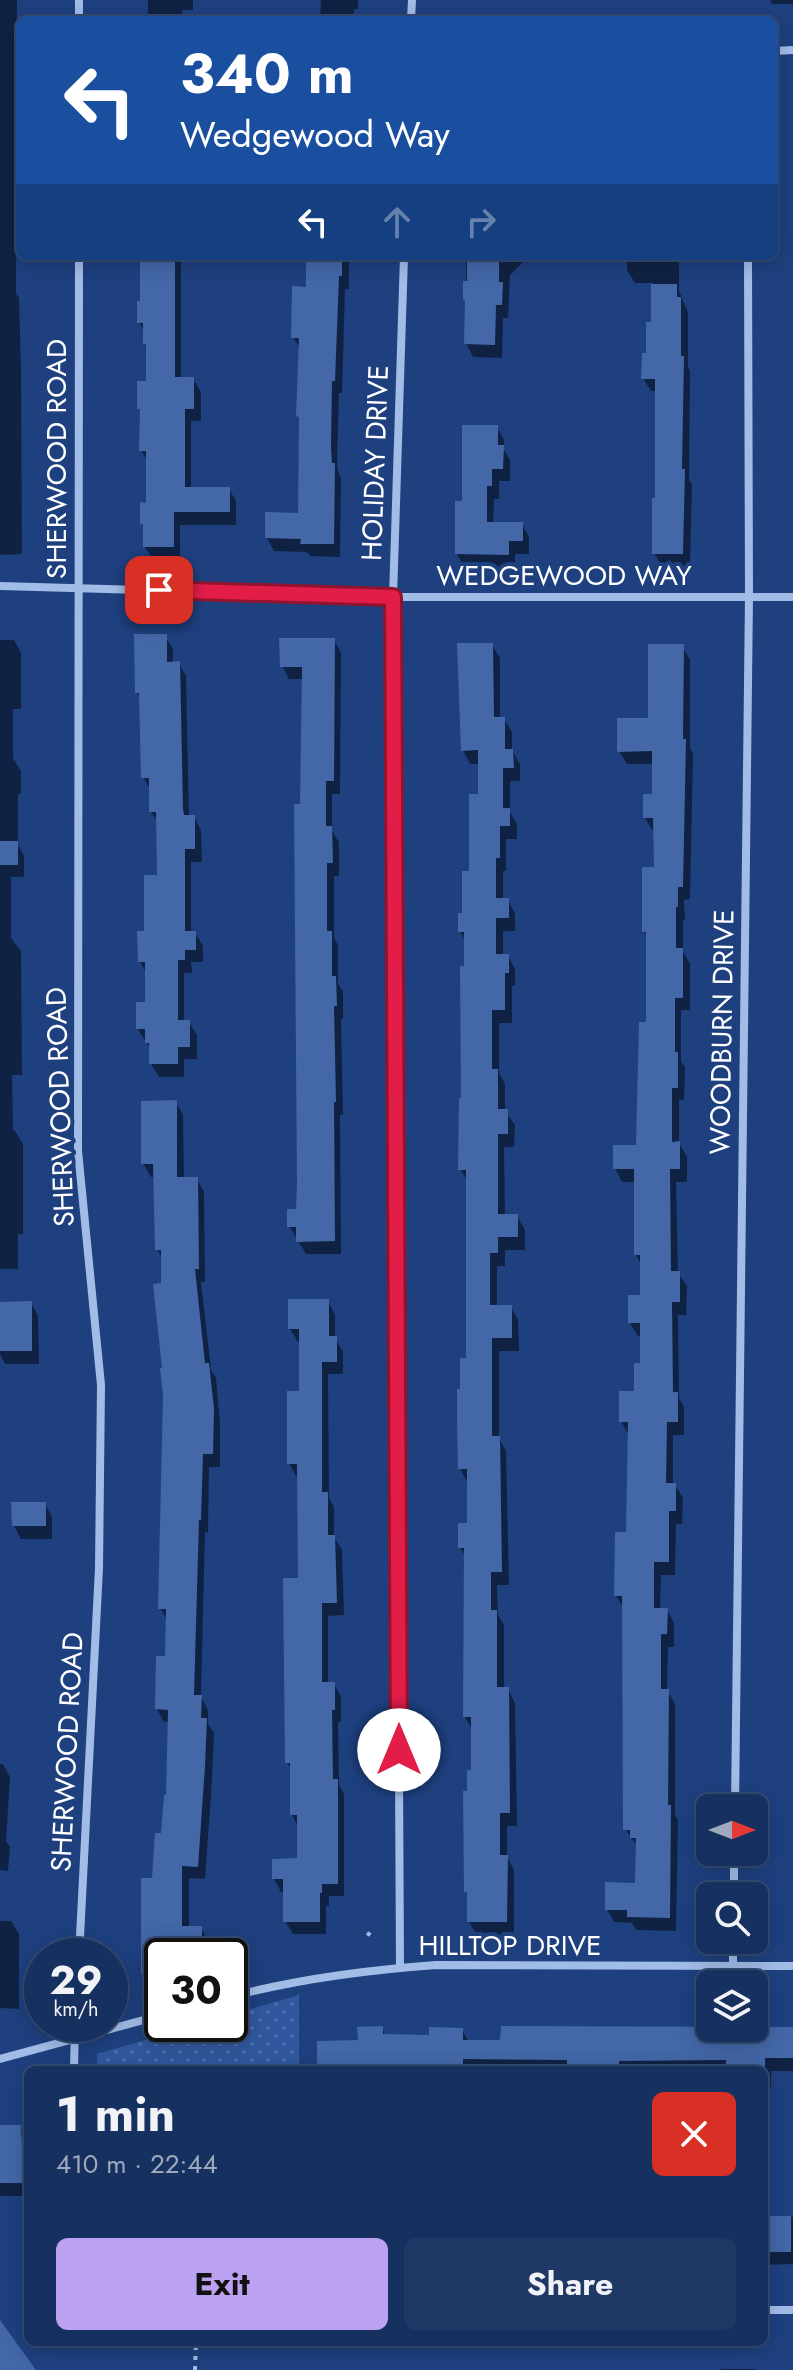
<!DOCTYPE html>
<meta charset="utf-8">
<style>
body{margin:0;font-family:Jost,sans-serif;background:#1f3865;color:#f1f3f6;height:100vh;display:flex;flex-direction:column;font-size:30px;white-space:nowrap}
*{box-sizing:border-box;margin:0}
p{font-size:26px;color:#9ea9bd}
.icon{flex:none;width:44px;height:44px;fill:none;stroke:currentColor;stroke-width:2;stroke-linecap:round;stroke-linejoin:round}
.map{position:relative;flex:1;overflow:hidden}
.panel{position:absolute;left:24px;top:2066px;width:744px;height:280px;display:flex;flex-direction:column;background:#16305f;border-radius:12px;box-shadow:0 4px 20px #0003,0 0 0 2px #354b74}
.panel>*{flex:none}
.top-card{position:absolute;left:16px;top:16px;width:762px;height:244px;border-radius:12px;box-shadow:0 4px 20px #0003,0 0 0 2px #354b74;background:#1a4fa0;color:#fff;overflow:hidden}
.needle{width:52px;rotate:90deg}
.controls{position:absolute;left:696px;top:1794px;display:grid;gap:16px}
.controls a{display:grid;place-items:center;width:72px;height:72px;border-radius:12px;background:#16305f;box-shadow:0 4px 20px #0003,0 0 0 2px #354b74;font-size:40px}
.speed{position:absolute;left:24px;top:1938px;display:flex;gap:16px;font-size:40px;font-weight:700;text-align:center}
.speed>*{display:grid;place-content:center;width:104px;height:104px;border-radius:50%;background:#16305f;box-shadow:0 4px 20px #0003,0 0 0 2px #354b74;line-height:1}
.speed small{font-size:20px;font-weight:400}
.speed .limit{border:4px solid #111;border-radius:12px;background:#fff;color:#111}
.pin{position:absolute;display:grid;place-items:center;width:68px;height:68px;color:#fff;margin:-34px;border-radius:16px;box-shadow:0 4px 12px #0006}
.me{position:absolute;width:88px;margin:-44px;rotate:0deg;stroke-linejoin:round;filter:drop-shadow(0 0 6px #0008)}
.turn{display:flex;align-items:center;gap:28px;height:168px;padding:0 32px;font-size:36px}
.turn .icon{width:104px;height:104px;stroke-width:2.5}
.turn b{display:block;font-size:56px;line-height:68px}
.lanes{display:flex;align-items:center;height:76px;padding:0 32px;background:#0003;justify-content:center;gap:40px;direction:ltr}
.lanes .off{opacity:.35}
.round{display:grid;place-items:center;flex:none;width:84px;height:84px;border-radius:12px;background:#1f3865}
.head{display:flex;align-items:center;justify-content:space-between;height:136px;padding:0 32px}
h1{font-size:48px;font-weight:700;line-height:60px}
.button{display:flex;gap:16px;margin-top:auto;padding:16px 32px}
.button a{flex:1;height:92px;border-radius:12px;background:#bca0f2;color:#111;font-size:32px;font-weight:700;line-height:92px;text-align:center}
.button a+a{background:#1f3865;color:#f1f3f6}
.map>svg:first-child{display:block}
</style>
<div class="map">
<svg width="793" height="2370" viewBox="0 0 793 2370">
<defs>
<pattern id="park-dots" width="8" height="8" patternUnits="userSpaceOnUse" patternTransform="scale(2)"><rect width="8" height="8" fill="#31589e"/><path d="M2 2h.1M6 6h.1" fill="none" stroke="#5071ad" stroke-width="1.8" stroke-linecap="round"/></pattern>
</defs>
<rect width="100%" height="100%" fill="#1e407f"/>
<polygon fill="url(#park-dots)" points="299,1995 299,2070 97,2070 97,2054 201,2024 230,2024 230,2015"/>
<g fill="#0007">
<polygon points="0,0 17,0 16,294 19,298 21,368 22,554 0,555"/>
<polygon points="144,0 193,0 193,10 182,10 182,20 148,20 148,0"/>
<polygon points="321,0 358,0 358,9 354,9 354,20 320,20"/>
<polygon points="770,0 793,0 793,4 772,4"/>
<polygon points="142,256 181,256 181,379 193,379 201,392 201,421 191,421 191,489 229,489 236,501 236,525 180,525 180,559 153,559 145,547 148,462 141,450 142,412 139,408 148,383 148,349 145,344 145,332 139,322 142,303"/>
<polygon points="308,256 347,256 349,259 349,289 345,289 342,393 339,393 337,463 338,472 341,478 340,557 310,556 307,552 274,551 267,538 300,515 301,420 298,416 301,350 293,337 308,289"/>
<polygon points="466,256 529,256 510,275 508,318 503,318 502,358 473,357 466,343"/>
<polygon points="627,256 679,256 679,291 688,312 688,367 690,371 689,480 692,484 690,566 662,566 654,553 657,500 657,391 651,391 643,378 653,324 653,283 635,283 627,270"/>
<polygon points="497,427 504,440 504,450 510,460 510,481 499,481 499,499 494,499 493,524 522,524 529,537 529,554 515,554 515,567 464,567 457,554 464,503"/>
<polygon points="165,636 173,649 173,663 179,663 186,676 189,817 194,817 201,830 202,862 191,862 191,933 195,933 203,946 203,962 191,962 192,973 184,973 184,1022 189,1022 197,1035 197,1059 184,1059 184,1077 159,1077 151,1064 151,1050 138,1029 147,1004 147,974 140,962 159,877 159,824 151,812 151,791 143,777 141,700 137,692"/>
<polygon points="0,640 14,640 21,653 21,709 13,709 13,758 21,771 21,794 18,794 18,845 24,856 24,877 11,877 11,938 21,951 22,1075 12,1075 13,1131 15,1131 23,1144 23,1234 18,1234 18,1269 0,1269"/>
<polygon points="334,640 341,653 340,794 332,794 332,831 339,842 339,876 334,876 334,937 338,946 338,984 343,991 343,1019 341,1019 343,1115 340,1115 341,1254 306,1254 289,1226 297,1211 303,679 289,679 282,666"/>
<polygon points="492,645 500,658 500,719 504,719 512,732 512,750 520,764 520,781 510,781 510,812 517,824 517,839 506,839 506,871 503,871 503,900 508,900 515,914 515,931 503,931 503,956 508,956 515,969 515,986 512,986 512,1023 499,1023 499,1073 505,1084 505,1111 515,1125 514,1147 504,1147 505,1216 517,1216 525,1230 525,1250 505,1250 505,1266 497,1266 497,1307 511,1307 518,1320 519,1351 499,1351 499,1438 506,1451 509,1585 497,1585 498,1615 504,1625 504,1689 508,1689 515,1703 517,1826 507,1826 507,1857 514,1870 514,1935 477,1935 469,1922 469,1896 466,1891 473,1731 465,1717 466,1557 460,1548 469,1525 467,1482 460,1468 462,1391 468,1360 468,1182 460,1169 466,941 460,932 471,873 480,796 480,764 470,764 463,750"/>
<polygon points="682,646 690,660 690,748 693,754 690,899 684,900 685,920 683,920 683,951 690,964 690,1010 681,1010 681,1062 685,1067 684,1100 679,1100 679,1143 687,1157 687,1182 676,1182 678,1273 687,1286 686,1315 678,1315 679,1398 684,1407 684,1435 673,1435 673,1485 675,1485 683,1498 682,1524 676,1524 675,1575 661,1575 660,1610 667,1610 674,1623 674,1647 668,1647 667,1690 675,1704 675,1815 678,1820 676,1931 636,1930 632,1923 614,1922 607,1909 637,1885 638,1847 625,1829 624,1609 616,1596 628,1534 628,1434 621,1421 636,1393 642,1365 642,1336 638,1336 630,1323 642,1297 642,1266 636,1255 636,1182 622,1182 615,1168 637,1147 648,1024 648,939 644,932 656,869 655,831 653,831 645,818 654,796 654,764 627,764 619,751 650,720"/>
<polygon points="176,1102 183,1115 184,1179 197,1179 204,1192 205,1282 201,1282 211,1370 216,1378 220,1424 220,1467 209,1467 208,1533 205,1532 201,1697 208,1710 208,1724 214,1733 212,1781 205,1879 189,1878 189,1928 201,1928 208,1941 208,1956 162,1956 162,1986 151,1986 143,1973 154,1880 163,1835 168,1797 170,1722 164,1722 157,1709 167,1658 168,1622 160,1608 165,1396 163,1260 157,1249 156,1177 151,1177 143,1163"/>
<polygon points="328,1301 335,1315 335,1338 343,1352 343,1374 328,1374 329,1498 334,1507 334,1537 342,1550 344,1615 328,1616 328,1684 334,1684 341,1697 341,1722 338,1722 339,1785 344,1794 344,1896 329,1896 329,1906 326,1906 326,1934 293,1934 285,1921 285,1892 281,1892 274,1879 299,1860 299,1828 292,1815 292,1771 287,1762 300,1580 299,1476 296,1476 289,1463 301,1393 301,1342 298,1342 290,1329"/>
<polygon points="31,1303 38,1316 39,1364 5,1364 0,1354 0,1304"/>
<polygon points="45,1504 52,1517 52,1539 21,1539 14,1526"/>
<polygon points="0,1764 3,1764 10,1777 6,1841 10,1847 8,1871 0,1870"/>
<polygon points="0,1921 11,1921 19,1934 19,2009 0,2008"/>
<polygon points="382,2028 386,2036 431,2037 462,2030 469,2042 793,2029 793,2071 771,2071 771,2087 764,2087 764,2070 319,2070"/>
<polygon points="0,2127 20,2127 28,2140 28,2196 0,2196"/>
<polygon points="764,2217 793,2217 793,2264 764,2265"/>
<polygon points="721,2369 755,2369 756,2370 721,2370"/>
</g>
<g fill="#4367a7">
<polygon points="140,256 175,256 175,377 194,377 194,409 185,409 185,487 230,487 230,512 174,512 174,547 143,547 143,524 140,524 140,502 146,503 146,451 139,451 140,409 137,409 137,381 146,381 146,344 143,344 143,323 137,323 137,301 140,301"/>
<polygon points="306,256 342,256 342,276 339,276 335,381 332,381 331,448 332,463 335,463 334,544 300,544 301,539 265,538 265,512 298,513 299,417 296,416 299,338 291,338 292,286 306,287"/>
<polygon points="467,256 499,256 499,282 503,282 502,305 496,305 495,345 464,344 465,301 463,300 463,281 467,281"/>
<polygon points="651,284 677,284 677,297 681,297 681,356 684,356 682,469 685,469 683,554 652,554 652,498 655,498 655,379 641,379 642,353 646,353 646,322 651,322"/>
<polygon points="462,425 498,425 498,445 504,445 503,469 492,469 492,486 487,486 487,522 523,522 523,541 509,541 509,555 455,554 455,501 462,501"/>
<polygon points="134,634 167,634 167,662 180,661 183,809 184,815 195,815 195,849 185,849 185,931 196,931 196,950 185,950 185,960 178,960 178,1020 190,1020 190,1047 178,1047 178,1064 149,1064 149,1043 145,1043 145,1029 136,1029 136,1002 145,1002 145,962 138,962 137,931 144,931 144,875 157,875 156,812 149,812 149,778 141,778 139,693 135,693"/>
<polygon points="279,638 335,638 334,781 326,781 326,826 332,826 333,863 327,863 327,931 332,931 332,976 336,976 337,1006 334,1006 336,1102 334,1102 335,1241 296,1242 296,1227 287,1227 287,1209 296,1209 297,1184 294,804 300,804 302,667 280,667"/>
<polygon points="457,643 493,643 494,717 505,717 505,749 513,749 514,768 503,768 503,808 510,808 510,826 500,826 500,858 496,858 496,898 509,898 509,918 496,918 496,954 509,954 509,973 505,973 505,1010 492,1010 492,1069 498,1069 498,1109 508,1109 508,1134 498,1134 498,1214 518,1214 518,1237 498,1237 498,1253 490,1253 490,1305 512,1305 512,1338 492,1338 492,1436 500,1436 502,1572 491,1572 491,1610 497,1610 497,1687 509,1687 510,1813 500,1813 500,1855 508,1855 507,1922 467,1922 467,1892 464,1892 463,1791 467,1791 467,1770 471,1770 471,1717 463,1717 464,1548 458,1548 458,1523 467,1523 467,1469 458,1469 457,1421 457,1389 460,1389 460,1358 466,1358 466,1170 458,1170 459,1098 461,1098 460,966 464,966 464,932 458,932 458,913 462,913 462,871 469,871 469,794 478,794 478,750 461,751"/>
<polygon points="648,644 684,644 683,739 686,739 683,887 678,887 678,907 676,907 676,948 683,948 683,998 675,998 675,1052 678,1052 678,1088 672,1088 672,1142 680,1141 680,1169 670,1169 671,1271 680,1271 680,1302 672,1302 673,1392 678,1392 678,1422 667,1422 666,1483 676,1483 676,1511 669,1511 669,1562 654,1562 654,1608 668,1608 667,1634 661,1634 661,1689 669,1689 668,1805 671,1805 670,1918 627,1917 627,1910 605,1910 605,1882 635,1883 636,1838 630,1838 630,1830 623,1830 622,1596 614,1596 615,1532 626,1532 628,1422 619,1422 619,1391 634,1391 634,1363 640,1363 640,1323 628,1323 628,1295 640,1295 640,1255 634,1255 634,1169 613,1169 613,1145 636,1145 639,1022 646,1022 646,932 642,932 642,867 654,867 653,818 643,818 643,794 652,794 652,751 617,752 617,718 648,718"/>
<rect x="0" y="841" width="18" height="24"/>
<polygon points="177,1100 177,1177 198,1177 199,1269 195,1269 205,1363 209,1363 214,1409 213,1454 203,1454 201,1520 199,1520 194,1695 202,1695 201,1718 207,1718 205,1766 198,1867 182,1866 182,1926 202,1926 202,1952 182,1952 182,1956 162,1956 162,1974 141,1974 141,1878 152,1878 155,1833 161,1833 164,1795 166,1795 168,1710 155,1709 156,1656 165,1656 166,1609 158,1609 163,1396 160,1368 162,1368 153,1284 161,1283 161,1250 155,1250 153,1164 141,1164 141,1101"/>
<polygon points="288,1299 329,1299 329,1336 337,1336 337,1362 322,1362 322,1492 328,1492 328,1535 335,1535 337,1603 322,1603 322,1682 335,1682 335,1710 332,1710 333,1779 338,1779 338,1884 322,1884 322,1893 320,1893 320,1922 283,1922 283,1879 272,1879 272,1859 297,1858 297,1815 290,1815 290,1763 285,1763 283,1578 298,1578 297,1464 287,1464 287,1391 299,1391 299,1329 288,1329"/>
<polygon points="32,1301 32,1351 0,1351 0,1302"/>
<polygon points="11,1502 46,1502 46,1526 12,1526"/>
<polygon points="383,2026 383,2034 429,2035 429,2027 463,2028 463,2040 500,2040 501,2026 793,2027 793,2058 765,2058 765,2070 726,2070 726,2060 619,2061 619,2067 567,2067 567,2060 463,2059 463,2070 384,2068 384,2070 317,2070 317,2041 358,2040 357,2027"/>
<polygon points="0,2125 21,2125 24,2183 0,2183"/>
<rect x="764" y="2216" width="27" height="36"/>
<polygon points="0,2320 36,2370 0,2370"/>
</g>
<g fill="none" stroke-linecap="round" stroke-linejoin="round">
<g stroke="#a2bce8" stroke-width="4" stroke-dasharray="4 6" stroke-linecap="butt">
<polyline points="367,1933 375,1938"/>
<polyline points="195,2370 196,2342"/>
</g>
<g stroke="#a2bce8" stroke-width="8">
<polyline points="79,20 79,0"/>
<polyline points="411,20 412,0"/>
<polyline points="774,51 793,50"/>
<polyline points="79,256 78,1151 101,1385 99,1568 79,1956"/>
<polyline points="0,586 393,597 793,597"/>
<polyline points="735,1808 749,597 748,256"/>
<polyline points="734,1896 734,1852"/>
<polyline points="733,1965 733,1940"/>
<polyline points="400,1968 393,597 404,256"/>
<path d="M230,1997C297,1979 367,1970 436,1965L793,1966"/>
<polyline points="0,2059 162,2015"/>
<polyline points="74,2070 75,2024"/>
<polyline points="764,2310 793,2310"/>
</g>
</g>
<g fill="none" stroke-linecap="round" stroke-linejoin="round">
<g stroke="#92132f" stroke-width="20">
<polyline id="route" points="159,590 393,597 399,1750"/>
</g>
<use href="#route" stroke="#e11d48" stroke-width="14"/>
</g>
<g text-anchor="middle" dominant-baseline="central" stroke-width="8" stroke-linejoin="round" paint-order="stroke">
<g font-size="28" fill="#fff" stroke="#1e407f">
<text transform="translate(56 459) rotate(-90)">SHERWOOD ROAD</text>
<text transform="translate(375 463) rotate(-88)">HOLIDAY DRIVE</text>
<text x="564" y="575">WEDGEWOOD WAY</text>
<text transform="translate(722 1032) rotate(-89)">WOODBURN DRIVE</text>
<text transform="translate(60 1107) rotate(-92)">SHERWOOD ROAD</text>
<text transform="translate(67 1752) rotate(-87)">SHERWOOD ROAD</text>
<text x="510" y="1945">HILLTOP DRIVE</text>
</g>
</g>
</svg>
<div class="controls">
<a><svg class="needle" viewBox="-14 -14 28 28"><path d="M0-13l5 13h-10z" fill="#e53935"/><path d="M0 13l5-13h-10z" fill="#9ea9bd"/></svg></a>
<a><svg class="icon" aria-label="search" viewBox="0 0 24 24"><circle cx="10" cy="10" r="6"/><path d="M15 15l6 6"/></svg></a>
<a><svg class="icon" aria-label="layers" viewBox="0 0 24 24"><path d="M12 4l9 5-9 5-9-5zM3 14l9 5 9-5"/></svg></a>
</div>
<div class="speed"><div>29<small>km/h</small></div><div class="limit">30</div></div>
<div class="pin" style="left:159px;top:590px;background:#d93025"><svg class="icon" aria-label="arrive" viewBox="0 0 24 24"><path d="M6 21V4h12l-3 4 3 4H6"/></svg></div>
<svg class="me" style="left:399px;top:1750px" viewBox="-20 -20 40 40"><circle r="19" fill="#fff"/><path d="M0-13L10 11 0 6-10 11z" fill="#e11d48"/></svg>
<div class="top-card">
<div class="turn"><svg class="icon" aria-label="left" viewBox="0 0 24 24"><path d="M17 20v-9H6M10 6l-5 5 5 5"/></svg><div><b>340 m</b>Wedgewood Way</div></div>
<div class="lanes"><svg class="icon" aria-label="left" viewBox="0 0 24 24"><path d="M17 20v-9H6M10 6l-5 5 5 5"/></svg><svg class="icon off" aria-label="ahead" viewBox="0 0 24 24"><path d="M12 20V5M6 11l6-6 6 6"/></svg><svg class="icon off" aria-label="right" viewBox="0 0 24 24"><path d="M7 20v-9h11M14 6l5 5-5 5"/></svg></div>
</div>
<section class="panel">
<div class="head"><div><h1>1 min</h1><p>410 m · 22:44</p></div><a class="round" style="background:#d93025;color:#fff"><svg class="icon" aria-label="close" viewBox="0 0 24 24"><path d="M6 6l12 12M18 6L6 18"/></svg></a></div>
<div class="button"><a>Exit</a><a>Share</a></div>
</section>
</div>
